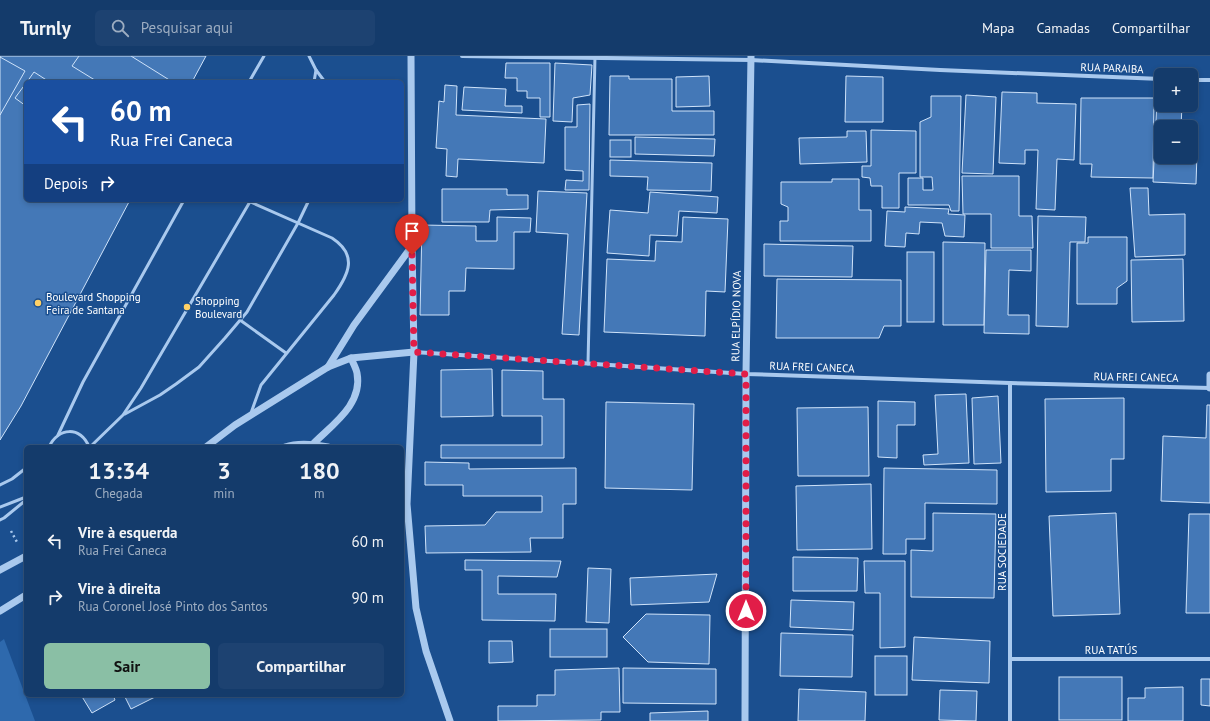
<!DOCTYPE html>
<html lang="pt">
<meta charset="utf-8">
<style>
body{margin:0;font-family:"PT Sans",sans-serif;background:#1d4271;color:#f1f3f6;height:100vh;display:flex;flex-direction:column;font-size:15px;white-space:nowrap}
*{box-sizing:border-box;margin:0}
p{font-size:13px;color:#9dadc1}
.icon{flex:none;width:22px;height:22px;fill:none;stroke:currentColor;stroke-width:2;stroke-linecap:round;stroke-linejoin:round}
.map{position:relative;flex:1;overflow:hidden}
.panel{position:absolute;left:24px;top:389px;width:380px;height:252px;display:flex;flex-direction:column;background:#143b6b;border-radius:6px;box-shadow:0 2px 6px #0003,0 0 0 1px #33557e}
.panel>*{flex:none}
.guide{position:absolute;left:24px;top:24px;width:380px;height:122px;border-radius:6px;box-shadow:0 2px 6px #0003,0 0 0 1px #33557e;background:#1a4fa0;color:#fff;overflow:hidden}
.tools{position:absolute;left:1154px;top:12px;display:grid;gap:8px}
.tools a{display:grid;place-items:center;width:44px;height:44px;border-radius:6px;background:#143b6b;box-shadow:0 2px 6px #0003,0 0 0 1px #33557e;font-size:20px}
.pin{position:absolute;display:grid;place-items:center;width:34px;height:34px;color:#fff;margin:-41px -17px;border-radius:50% 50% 50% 0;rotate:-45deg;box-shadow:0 0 4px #0007}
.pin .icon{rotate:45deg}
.me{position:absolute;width:44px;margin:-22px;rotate:0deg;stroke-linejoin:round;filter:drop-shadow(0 0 3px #0008)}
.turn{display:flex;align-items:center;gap:14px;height:84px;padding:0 20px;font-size:18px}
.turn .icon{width:52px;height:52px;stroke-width:2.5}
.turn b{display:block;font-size:28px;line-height:34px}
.then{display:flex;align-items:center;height:38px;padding:0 20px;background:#0003;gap:8px;font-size:15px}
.eta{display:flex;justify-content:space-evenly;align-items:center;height:68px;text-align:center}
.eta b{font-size:24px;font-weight:700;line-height:28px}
.cta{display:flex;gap:8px;margin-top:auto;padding:8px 20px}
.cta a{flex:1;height:46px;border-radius:6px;background:#8abfa5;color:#111;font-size:16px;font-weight:700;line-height:46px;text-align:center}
.cta a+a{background:#1d4271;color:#f1f3f6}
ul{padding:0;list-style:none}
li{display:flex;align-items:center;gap:12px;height:56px;padding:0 20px}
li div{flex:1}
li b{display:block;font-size:15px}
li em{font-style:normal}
header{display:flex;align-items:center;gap:24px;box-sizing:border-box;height:56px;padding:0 20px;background:#143b6b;border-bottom:1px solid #33557e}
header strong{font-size:19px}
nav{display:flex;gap:22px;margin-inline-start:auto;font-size:14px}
.search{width:280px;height:36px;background:#1d4271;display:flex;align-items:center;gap:10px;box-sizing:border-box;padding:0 14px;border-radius:6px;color:#9dadc1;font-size:15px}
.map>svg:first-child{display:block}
</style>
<header>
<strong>Turnly</strong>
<div class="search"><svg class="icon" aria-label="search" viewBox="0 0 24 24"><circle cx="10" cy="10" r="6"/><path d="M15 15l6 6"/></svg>Pesquisar aqui</div>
<nav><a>Mapa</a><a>Camadas</a><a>Compartilhar</a></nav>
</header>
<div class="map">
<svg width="1210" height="665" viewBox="0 0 1210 665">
<rect width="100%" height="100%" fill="#1b4f8f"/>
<polygon fill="#2e69ad" points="4,583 35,665 0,665 0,586"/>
<g fill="#4478b7" stroke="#cfe3fa">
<polygon points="0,0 206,0 192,26 26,26 26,144 130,144 21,350 0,384"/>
<polygon points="79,0 131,0 171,25 171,26 98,26 72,10"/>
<polygon points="0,1 25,15 0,59"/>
<polygon points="506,7 550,7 550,61 540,61 540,42 527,42 527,35 517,35 517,22 505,22"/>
<polygon points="555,7 592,9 590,39 573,42 572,66 553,65"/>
<polygon points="34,16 48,25 48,26 27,26"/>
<polygon points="610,20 629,20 629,23 672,23 672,55 714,55 714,79 609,79"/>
<polygon points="709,20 710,50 676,51 676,21"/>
<polygon points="846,20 883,21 883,66 845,66"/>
<polygon points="26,27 26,50 15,42"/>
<polygon points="445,29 457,30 456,59 546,63 544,107 458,103 457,121 446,120 447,93 436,92 439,45 444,46"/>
<polygon points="464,31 506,33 505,50 522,50 522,57 462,54"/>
<polygon points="1002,36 1037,37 1037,47 1076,48 1074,104 1057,103 1055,154 1036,153 1038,94 1025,94 1025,108 999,107"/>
<polygon points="966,39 996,41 993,118 962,117"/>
<polygon points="931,40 961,40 959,155 951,155 949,149 908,149 908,122 923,122 923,134 933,134 932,121 920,121 920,66 931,61"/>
<polygon points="1081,42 1154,42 1153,122 1091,121 1092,108 1080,108"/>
<polygon points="1157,44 1161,44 1161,49 1182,49 1181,71 1161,71 1161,101 1191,101 1191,96 1197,97 1196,128 1153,126"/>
<polygon points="590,48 589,134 565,134 566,124 583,125 583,115 565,114 565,71 577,71 577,49"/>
<polygon points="871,74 916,75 916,117 899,117 899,152 882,152 882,130 871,130 870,122 862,121 862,110 871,110"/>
<polygon points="847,75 866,75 867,106 800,108 799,82 847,81"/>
<polygon points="635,81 715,83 714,100 635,98"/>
<rect x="610" y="84" width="21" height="17"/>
<polygon points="610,104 712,107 711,135 647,134 648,121 610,120"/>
<polygon points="962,120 1019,120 1019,160 1032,160 1033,192 991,192 991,158 963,158"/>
<polygon points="832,123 859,123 859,154 871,154 871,185 780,185 780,165 788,165 788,151 781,148 781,126 832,126"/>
<polygon points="1130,132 1148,132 1149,159 1185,158 1185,199 1135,201"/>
<polygon points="442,133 507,133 507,139 528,139 528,153 490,154 489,166 442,166"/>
<polygon points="538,135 587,137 579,279 562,278 568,178 536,176"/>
<polygon points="650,136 718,141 717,157 679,155 677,180 650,179 649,200 607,197 610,154 648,157"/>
<polygon points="905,151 949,153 948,158 965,159 964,181 945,180 942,167 920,166 919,178 906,177 905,191 885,190 887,155 905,156"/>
<polygon points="1038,160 1086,161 1085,186 1070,186 1068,271 1036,270"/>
<polygon points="497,161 531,162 530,176 514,176 514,213 466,212 465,235 449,235 449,259 420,259 422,169 476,170 476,185 497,185"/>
<polygon points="683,161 728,163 725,236 706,235 705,280 604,276 607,203 655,205 656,185 682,186"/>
<polygon points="1088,181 1127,181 1127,225 1117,232 1117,248 1077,248 1077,187 1088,187"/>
<polygon points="943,186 985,187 984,269 943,269"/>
<polygon points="764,188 853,190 852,221 764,220"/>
<polygon points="986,194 1031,194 1031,215 1009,214 1008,259 1029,259 1029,278 984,277"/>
<rect x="907" y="196" width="27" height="70"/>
<polygon points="1183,203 1184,265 1132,266 1131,204"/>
<polygon points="777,223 901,224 901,270 884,270 879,282 776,282"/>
<polygon points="492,313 493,360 441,361 441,314"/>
<polygon points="502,314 543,315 543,343 564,343 564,402 441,402 441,389 542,389 542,360 502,360"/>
<polygon points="966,338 969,407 924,409 923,399 938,398 935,339"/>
<polygon points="998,340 1001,407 974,408 972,342"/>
<polygon points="1124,342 1124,403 1111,403 1111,435 1046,436 1045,343"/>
<polygon points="878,345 915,346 915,369 897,369 897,402 878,401"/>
<polygon points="606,346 694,348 692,434 605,432"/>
<polygon points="1207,349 1210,349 1210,447 1161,445 1163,380 1206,382"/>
<polygon points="868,351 869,420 798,420 797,352"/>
<polygon points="425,406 469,407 469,413 576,412 576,448 563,448 563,482 530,482 531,496 426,497 425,470 485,469 496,456 542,456 542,440 463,440 463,429 425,429"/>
<polygon points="884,412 997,414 997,448 925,447 925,483 906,483 906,498 883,498"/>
<polygon points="871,428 872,493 797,494 796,430"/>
<polygon points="933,457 996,458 994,542 911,541 911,494 933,495"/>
<polygon points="1116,457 1120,558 1053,560 1049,460"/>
<polygon points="1189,458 1210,458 1210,557 1186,557"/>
<polygon points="793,501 858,502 857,535 793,535"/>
<polygon points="465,504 561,505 557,521 498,520 498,538 556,538 555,565 482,564 482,514 465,514"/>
<polygon points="864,505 905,505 905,591 880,592 880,537 865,537"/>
<polygon points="588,512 611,513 609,567 586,566"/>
<polygon points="717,518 709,546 631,549 630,522"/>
<polygon points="791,544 854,546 853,574 790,571"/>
<polygon points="646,558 710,559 709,608 648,606 623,581"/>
<rect x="550" y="573" width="57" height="28"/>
<polygon points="781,577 853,579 852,621 780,620"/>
<polygon points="914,581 990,585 989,627 912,624"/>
<polygon points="489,585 512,585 513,606 489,607"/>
<rect x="875" y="600" width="32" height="39"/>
<polygon points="619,612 620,656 601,656 601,664 498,665 498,650 537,650 537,639 555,639 555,614"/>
<polygon points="623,612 716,613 716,648 623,647"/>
<rect x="1059" y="621" width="63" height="43"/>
<polygon points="1201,623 1210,623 1210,650 1201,649"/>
<polygon points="1183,631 1183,665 1128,665 1128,642 1145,642 1145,632"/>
<polygon points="799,633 866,636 865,665 798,665"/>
<polygon points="940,634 977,635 976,665 939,664"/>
<polygon points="81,639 113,639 115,644 92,657"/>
<polygon points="124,639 156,639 157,640 131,653"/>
<polygon points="708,655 708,665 650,665 650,657"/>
</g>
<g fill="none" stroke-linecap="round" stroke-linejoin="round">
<polyline stroke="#a9c9ee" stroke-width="2.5" stroke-dasharray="2 3" stroke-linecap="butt" points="11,475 17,486"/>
<g stroke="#a9c9ee" stroke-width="3">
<polyline points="309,0 316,14 314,26"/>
<polyline points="316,14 325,26"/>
<polyline points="249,26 264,0"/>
<path d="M246,144L332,182C358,199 349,218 334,239L261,329L251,357"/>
<polyline points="240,264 286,297"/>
<polyline points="588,308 595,0"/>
<polyline points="125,358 160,339 176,328 199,311 225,282 247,256 298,167 309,144"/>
<polyline points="58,379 83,326 184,144"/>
<path d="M49,391C58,371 81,370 89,391"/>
<polyline points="90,391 123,359 141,332 251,144"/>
<polyline points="0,429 12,423 26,412"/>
<polyline points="0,451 26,441"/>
<polyline points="0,464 4,462 26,444"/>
</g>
<g stroke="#a9c9ee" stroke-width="4">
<polyline points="462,0 751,4 940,14 1161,23"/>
<polyline points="1191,24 1210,24"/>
<polyline points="414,296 746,318 1010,327 1210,332"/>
<polyline points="1010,327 1010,665"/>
<polyline points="1011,603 1210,603"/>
</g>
<g stroke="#a9c9ee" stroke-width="7">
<polyline points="411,0 412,189 414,296 407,448 416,552 426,595 450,665"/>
<polyline points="328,311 354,269 412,190"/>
<polyline points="1210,332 1210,319"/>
<path d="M314,387C333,368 363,348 357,317C356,312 353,307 351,302"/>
<polyline points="206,391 235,369 328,311 351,302 414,296"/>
<path d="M285,391C299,386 314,388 328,391"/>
<polyline points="0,514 26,500"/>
<polyline points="0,555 26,539"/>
<polyline points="745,665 746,318 751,0"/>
</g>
</g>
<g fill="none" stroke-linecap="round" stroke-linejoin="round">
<polyline stroke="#e11d48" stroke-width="7" stroke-dasharray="0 12.6" points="412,199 414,296 746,318 746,555"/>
</g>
<g fill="#ffd166" stroke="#1b4f8f" stroke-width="1.5">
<circle cx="38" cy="247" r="4"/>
<circle cx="187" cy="251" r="4"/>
</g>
<g text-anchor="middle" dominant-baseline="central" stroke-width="3" stroke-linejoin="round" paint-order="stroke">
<g font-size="11" fill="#fff" stroke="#1b4f8f">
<text transform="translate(1112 12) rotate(2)">RUA PARAIBA</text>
<text transform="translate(736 260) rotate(-89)">RUA ELPÍDIO NOVA</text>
<text transform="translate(812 311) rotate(2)">RUA FREI CANECA</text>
<text transform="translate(1136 321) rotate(1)">RUA FREI CANECA</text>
<text transform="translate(1002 496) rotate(-90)">RUA SOCIEDADE</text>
<text x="1111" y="594">RUA TATÚS</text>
</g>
<g font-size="11" fill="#fff" stroke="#1b4f8f" text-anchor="start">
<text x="46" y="241">Boulevard Shopping<tspan x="46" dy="13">Feira de Santana</tspan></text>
<text x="195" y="245">Shopping<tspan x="195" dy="13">Boulevard</tspan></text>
</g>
</g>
</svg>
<div class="tools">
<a>+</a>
<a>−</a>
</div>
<div class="pin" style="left:412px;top:199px;background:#d93025"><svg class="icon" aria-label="arrive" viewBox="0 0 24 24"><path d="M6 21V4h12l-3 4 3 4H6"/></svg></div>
<svg class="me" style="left:746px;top:555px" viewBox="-20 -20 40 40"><circle r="17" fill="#e11d48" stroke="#fff" stroke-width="3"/><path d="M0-11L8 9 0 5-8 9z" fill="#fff"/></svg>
<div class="guide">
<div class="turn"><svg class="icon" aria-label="left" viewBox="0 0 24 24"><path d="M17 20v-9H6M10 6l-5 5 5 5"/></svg><div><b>60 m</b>Rua Frei Caneca</div></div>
<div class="then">Depois<svg class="icon" aria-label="right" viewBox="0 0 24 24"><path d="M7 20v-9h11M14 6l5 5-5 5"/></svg></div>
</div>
<section class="panel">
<div class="eta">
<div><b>13:34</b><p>Chegada</p></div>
<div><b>3</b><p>min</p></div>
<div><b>180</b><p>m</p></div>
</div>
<ul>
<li><svg class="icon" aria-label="left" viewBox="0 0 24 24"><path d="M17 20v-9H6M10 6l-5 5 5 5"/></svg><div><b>Vire à esquerda</b><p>Rua Frei Caneca</p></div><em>60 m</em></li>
<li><svg class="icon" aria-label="right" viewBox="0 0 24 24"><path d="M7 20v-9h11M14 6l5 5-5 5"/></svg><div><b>Vire à direita</b><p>Rua Coronel José Pinto dos Santos</p></div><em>90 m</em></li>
</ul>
<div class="cta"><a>Sair</a><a>Compartilhar</a></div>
</section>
</div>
